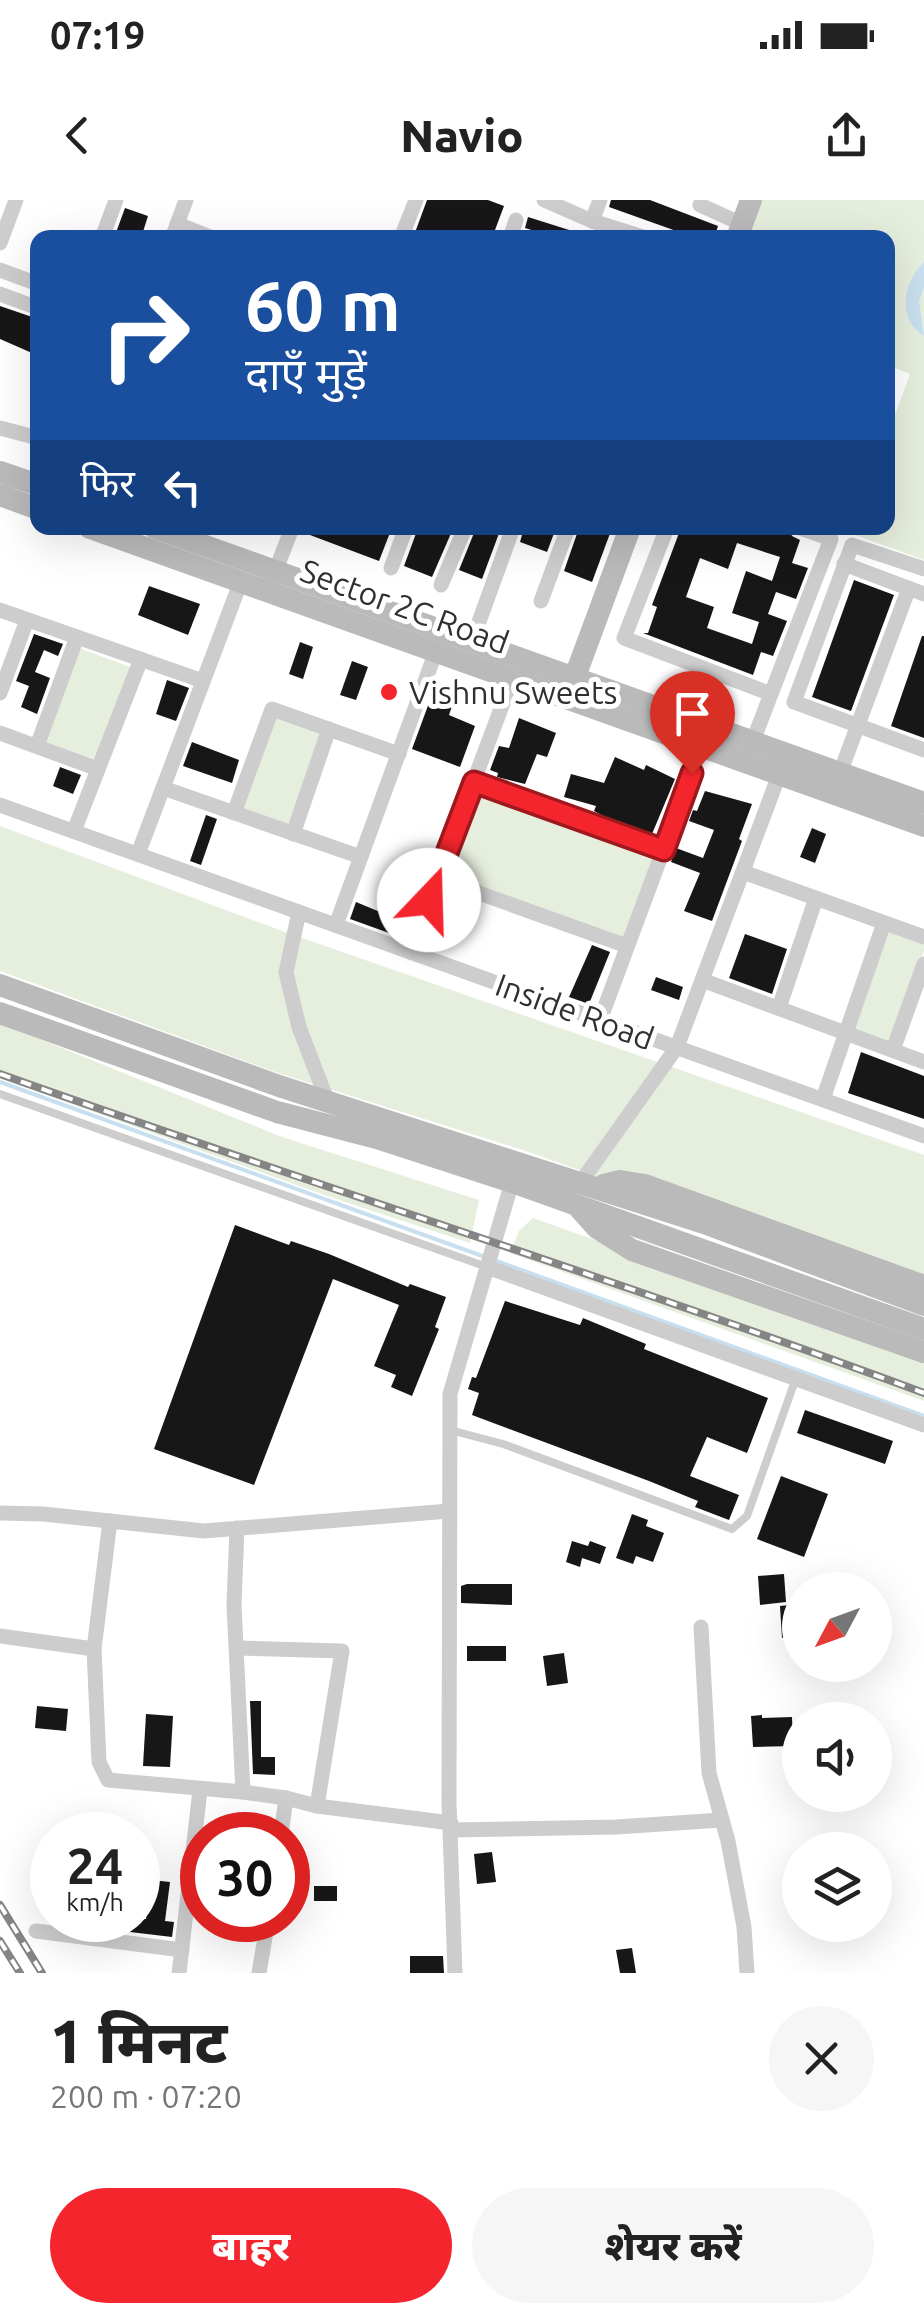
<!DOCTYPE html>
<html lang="hi">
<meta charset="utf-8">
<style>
body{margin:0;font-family:Ubuntu,"Noto Sans Devanagari",sans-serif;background:#f6f6f6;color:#222;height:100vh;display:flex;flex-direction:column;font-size:38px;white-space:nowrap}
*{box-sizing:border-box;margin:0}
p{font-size:32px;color:#767676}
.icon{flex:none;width:55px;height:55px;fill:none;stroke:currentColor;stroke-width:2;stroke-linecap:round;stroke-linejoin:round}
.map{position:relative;height:1773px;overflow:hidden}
.side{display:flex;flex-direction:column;background:#fff;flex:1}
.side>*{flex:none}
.guide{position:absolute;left:30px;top:30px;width:865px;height:305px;border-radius:20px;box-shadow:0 10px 40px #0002;background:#1a4fa0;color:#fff;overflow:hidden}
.needle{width:65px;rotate:229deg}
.controls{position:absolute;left:782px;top:1372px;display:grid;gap:20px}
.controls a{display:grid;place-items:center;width:110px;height:110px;border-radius:50%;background:#fff;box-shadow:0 10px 40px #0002;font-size:50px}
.speed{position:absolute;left:30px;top:1612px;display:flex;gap:20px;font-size:50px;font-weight:700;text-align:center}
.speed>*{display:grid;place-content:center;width:130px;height:130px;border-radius:50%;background:#fff;box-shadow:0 10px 40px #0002;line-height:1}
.speed small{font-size:25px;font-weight:400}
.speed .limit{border:15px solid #d22;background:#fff;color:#111}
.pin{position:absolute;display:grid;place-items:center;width:85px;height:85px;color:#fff;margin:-102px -42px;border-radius:50% 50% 50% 0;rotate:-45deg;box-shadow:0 0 10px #0007}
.pin .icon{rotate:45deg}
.me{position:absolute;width:110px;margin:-55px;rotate:21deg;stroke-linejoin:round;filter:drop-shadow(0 0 8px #0008)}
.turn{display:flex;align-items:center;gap:35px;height:210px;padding:0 50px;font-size:45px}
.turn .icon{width:130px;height:130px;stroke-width:2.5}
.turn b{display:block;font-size:70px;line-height:85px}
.then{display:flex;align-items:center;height:95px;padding:0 50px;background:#0003;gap:20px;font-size:38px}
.round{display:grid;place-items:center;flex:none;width:105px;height:105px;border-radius:52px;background:#f6f6f6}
.headline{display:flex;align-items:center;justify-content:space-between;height:170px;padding:0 50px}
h1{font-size:60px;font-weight:800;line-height:75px}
.button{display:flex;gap:20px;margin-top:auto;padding:20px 50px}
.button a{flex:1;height:115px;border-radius:60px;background:#f4252d;color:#fff;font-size:40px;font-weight:800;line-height:115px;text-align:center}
.button a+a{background:#f6f6f6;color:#222}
.status{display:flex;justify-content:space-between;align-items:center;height:70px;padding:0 50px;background:#fff;direction:ltr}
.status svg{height:28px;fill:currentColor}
header{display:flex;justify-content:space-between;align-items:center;height:130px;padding:0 50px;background:#fff;font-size:45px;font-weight:800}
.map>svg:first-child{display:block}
</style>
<div class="status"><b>07:19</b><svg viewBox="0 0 49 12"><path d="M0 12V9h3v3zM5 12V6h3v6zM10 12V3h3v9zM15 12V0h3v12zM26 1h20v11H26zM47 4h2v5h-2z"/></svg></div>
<header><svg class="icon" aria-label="back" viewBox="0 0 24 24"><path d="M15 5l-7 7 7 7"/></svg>Navio<svg class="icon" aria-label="share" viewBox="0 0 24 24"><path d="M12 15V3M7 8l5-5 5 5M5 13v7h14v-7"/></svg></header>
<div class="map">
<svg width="924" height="1773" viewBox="0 0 924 1773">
<rect width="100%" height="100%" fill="#fff"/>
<g fill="#e6eedd">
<polygon points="762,0 924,0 924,360 850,333 852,328 888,328 888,234 910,174 888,165 888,38 748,38"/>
<polygon points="79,448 130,467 95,560 44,541"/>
<polygon points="275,514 324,532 289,627 240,609"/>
<polygon points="477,589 655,654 624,740 446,674"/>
<polygon points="0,626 285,732 924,955 924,1094 526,951 275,872 0,771"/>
<polygon points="888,729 924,742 924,751 891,844 852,830"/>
<polygon points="0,823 282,937 479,1000 470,1043 327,996 0,878"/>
<polygon points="533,1018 924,1157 924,1201 510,1053 519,1031"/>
</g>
<path fill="#c8dfef" d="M924,62V87L919,101L924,136C896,118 903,83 924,62Z"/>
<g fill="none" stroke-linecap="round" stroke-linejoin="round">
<g stroke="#c8dfef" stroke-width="4">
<polyline points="0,882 485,1057"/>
<polyline points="494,1060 924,1216"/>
</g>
</g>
<g fill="#171717" fill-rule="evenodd">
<polygon points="427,0 488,0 504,6 492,38 413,38"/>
<polygon points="611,0 650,0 718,26 714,38 694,34 693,37 609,7"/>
<polygon points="125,8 148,16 141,38 114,38"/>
<polygon points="528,17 585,35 585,38 540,38 541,33 525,28"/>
<polygon points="0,106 38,119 38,151 33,149 32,153 0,139"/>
<polygon points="303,328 385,328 391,330 379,361 302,332"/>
<polygon points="418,328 452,331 432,377 404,366"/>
<polygon points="476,328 501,328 482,379 459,370"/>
<polygon points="524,328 556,328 547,352 520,342"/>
<polygon points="579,328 612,328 592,382 564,371"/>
<path d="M683,328H789L792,336L800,340L792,363L808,368L796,399L776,392L768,414L787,421L773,456L761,452L753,475L643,433H648L657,407L652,405L679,333L681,334ZM737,343L780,357L772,381L746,371L732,413L759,422L752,444L707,428L714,407L686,397L700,358L728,369Z"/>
<polygon points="854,380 894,395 851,511 812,497"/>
<polygon points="149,386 200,404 188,435 138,415"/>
<polygon points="34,434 63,444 58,456 44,450 35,472 50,478 37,514 21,507 29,486 16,481"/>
<polygon points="922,436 924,436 924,538 891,526"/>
<polygon points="300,442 313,447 303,479 289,474"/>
<polygon points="352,461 368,467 356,500 340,495"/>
<polygon points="167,480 189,488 176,521 156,514"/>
<polygon points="433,492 454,500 449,515 475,526 460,567 412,549"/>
<polygon points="519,518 556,533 547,557 537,554 525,584 497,577 498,573 490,570 499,546 509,548"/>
<polygon points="192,542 239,560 232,583 183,566"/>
<polygon points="615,557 644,570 646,565 675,579 652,634 609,619 594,611 596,606 564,597 571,574 604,583"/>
<polygon points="60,567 81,575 73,594 53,586"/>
<polygon points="705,591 752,604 739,639 742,641 712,721 684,711 700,673 671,662 676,648 703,658 714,630 689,621 693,610 697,611"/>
<polygon points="206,615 217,619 201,665 190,661"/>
<polygon points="812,628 826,634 815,663 800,657"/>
<polygon points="396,668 419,677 414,689 391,680"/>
<polygon points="356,702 409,724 403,738 350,719"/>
<polygon points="745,734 787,749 772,794 729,778"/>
<polygon points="592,745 610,752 589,804 569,797"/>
<polygon points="656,777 683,787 679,800 651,790"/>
<polygon points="861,852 924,876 924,919 848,893"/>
<polygon points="235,1025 289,1045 291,1041 329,1054 408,1087 410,1084 446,1097 435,1127 439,1129 412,1196 391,1187 396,1175 374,1166 399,1105 333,1079 254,1285 154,1249"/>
<polygon points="505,1101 580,1125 583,1118 646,1144 644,1149 768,1198 747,1253 707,1237 690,1276 739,1295 729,1320 695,1307 698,1301 649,1281 472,1215 479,1193 468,1189 472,1177 476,1178"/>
<polygon points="805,1210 893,1241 885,1264 797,1233"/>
<polygon points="781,1276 828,1294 804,1357 757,1339"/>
<polygon points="632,1314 648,1320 646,1326 664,1333 653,1362 636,1356 633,1364 616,1358"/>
<polygon points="572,1341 588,1346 590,1341 606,1347 600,1364 582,1358 580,1367 566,1362"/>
<polygon points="784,1374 786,1402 760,1405 758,1376"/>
<polygon points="467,1384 512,1384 512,1405 461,1403 461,1386"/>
<polygon points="800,1404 800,1435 782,1438 780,1406"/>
<rect x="467" y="1446" width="39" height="15"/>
<polygon points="564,1453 568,1483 547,1486 543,1456"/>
<polygon points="250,1501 261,1501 261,1557 275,1557 275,1575 253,1574"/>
<polygon points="37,1506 68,1509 66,1531 35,1528"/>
<polygon points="146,1514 173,1516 170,1567 143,1566"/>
<polygon points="762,1515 762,1518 792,1517 793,1546 753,1547 751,1516"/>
<polygon points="492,1652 496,1682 477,1684 474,1654"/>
<polygon points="151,1680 170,1682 165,1721 174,1722 172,1737 130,1732 131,1720 146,1719"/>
<rect x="314" y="1686" width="23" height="15"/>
<polygon points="632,1748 636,1773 620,1773 616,1750"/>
<polygon points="410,1756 443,1756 444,1773 410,1773"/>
</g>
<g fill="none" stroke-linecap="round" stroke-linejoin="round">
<g stroke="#cdcdcd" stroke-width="8">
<polyline points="0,894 487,1067"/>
<polyline points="450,1230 503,1244 732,1329 747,1316 796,1178"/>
</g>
<g stroke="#cdcdcd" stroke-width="15">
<polyline points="544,0 592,21 646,38"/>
<polyline points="700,5 742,24"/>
<polyline points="592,21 600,0"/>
<polyline points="177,24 213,38"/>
<polyline points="102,38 116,0"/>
<polyline points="172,38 186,0"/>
<polyline points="401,38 416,0"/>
<polyline points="510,38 516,20"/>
<polyline points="0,43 16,0"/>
<polyline points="0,70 38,84"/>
<polyline points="0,94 38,108"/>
<polyline points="0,228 38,238"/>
<polyline points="667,328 624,438 771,494 831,339 800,328"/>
<polyline points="844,364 924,394"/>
<polyline points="391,368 406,328"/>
<polyline points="924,369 852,345 794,502 924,550"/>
<polyline points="272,380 292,328"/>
<polyline points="441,385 465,328"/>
<polyline points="541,401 568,328"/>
<polyline points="0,410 203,481"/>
<polyline points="472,441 513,328"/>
<polyline points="0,493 27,420"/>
<polyline points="0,533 98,569"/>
<polyline points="753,541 771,494"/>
<polyline points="37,546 77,437"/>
<polyline points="840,573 909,388"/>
<polyline points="474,582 663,650"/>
<polyline points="163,588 361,657"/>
<polyline points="0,605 924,936"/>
<polyline points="234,613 272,509 399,554"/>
<polyline points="74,631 141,459"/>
<polyline points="293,634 329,529"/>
<polyline points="138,654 241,381"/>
<polyline points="743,672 924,737"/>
<polyline points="437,678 627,746"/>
<polyline points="299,712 286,772 299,827 327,900"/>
<polyline points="336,725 436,451"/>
<polyline points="410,752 512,479"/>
<polyline points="702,780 924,862"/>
<polyline points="779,808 816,698"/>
<polyline points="600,820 702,546"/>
<polyline points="893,850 924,764"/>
<polyline points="823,899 884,723"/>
<polyline points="581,982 677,847 782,567"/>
<polyline points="487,1067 924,1225"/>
<polyline points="0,1313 43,1314 204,1331 449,1311"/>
<polyline points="110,1321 94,1449 99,1562 108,1580 243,1592 286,1598 317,1606 451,1623"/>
<polyline points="237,1328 234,1405 243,1592"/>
<polyline points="701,1427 709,1573 728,1641 744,1727 747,1773"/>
<polyline points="0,1436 94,1449"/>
<polyline points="238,1448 342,1451 317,1606"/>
<polyline points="451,1630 616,1627 722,1620"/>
<polyline points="281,1635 286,1598"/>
<polyline points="36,1731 182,1750"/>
<polyline points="179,1773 200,1590"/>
<polyline points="259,1773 268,1720"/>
<polyline points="455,1773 449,1602 450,1194 512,982"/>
</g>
<g stroke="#bababa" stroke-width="22">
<polyline points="737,38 751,0"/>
<polyline points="0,272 38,285"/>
<polyline points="0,295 38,309"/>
<polyline points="90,328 924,626"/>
<polyline points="155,328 924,603"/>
<polyline points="570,490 630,328"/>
<polyline points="0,785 279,886 704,1023 924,1105"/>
<polyline points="0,813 277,912 377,938 512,982 924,1129"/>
<polyline points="604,985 620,981 645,985 924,1086"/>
<polyline points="580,1009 597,1028 632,1050 924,1152"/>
</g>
<g stroke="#858585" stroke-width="8">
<g id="rail">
<path d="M0,874C307,983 619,1080 924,1193"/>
<polyline points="0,1705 42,1773"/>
<polyline points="0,1741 20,1773"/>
</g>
</g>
<use href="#rail" stroke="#fff" stroke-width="4" stroke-dasharray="11" stroke-linecap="butt"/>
</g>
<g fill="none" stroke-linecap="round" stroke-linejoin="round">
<g stroke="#9f181d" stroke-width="25">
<polyline id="route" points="429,700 474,582 664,650 692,573"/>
</g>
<use href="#route" stroke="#f4252d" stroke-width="18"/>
</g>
<circle fill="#f4252d" stroke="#fff" stroke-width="4" cx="389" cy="492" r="10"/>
<g text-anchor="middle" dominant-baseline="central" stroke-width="10" stroke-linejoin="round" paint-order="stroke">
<g font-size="32" fill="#303030" stroke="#fff">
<text transform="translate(405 406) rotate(20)">Sector 2C Road</text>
<text transform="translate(575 811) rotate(20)">Inside Road</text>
</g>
<g font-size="32" fill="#303030" stroke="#fff" text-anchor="start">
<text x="409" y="492">Vishnu Sweets</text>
</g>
</g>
</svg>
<div class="controls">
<a><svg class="needle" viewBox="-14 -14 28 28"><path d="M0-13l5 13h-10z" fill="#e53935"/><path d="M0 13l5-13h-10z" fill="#767676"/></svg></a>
<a><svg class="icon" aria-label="sound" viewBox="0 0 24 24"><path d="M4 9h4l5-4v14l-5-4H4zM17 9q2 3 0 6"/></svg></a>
<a><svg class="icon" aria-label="layers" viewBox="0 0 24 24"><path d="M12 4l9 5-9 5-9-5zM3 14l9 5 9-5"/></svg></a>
</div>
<div class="speed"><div>24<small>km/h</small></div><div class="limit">30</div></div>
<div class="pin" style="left:692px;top:573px;background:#d93025"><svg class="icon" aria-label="arrive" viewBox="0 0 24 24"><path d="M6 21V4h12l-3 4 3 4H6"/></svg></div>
<svg class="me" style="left:429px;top:700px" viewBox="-20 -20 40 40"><circle r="19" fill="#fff"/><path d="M0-13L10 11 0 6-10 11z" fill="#f4252d"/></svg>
<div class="guide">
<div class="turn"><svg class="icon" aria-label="right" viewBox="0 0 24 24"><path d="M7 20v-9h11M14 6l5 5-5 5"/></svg><div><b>60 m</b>दाएँ मुड़ें</div></div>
<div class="then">फिर<svg class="icon" aria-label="left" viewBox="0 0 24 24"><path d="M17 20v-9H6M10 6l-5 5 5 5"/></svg></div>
</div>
</div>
<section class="side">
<div class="headline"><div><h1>1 मिनट</h1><p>200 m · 07:20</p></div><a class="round"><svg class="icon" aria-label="close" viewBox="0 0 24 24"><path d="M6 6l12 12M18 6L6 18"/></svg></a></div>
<div class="button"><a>बाहर</a><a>शेयर करें</a></div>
</section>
